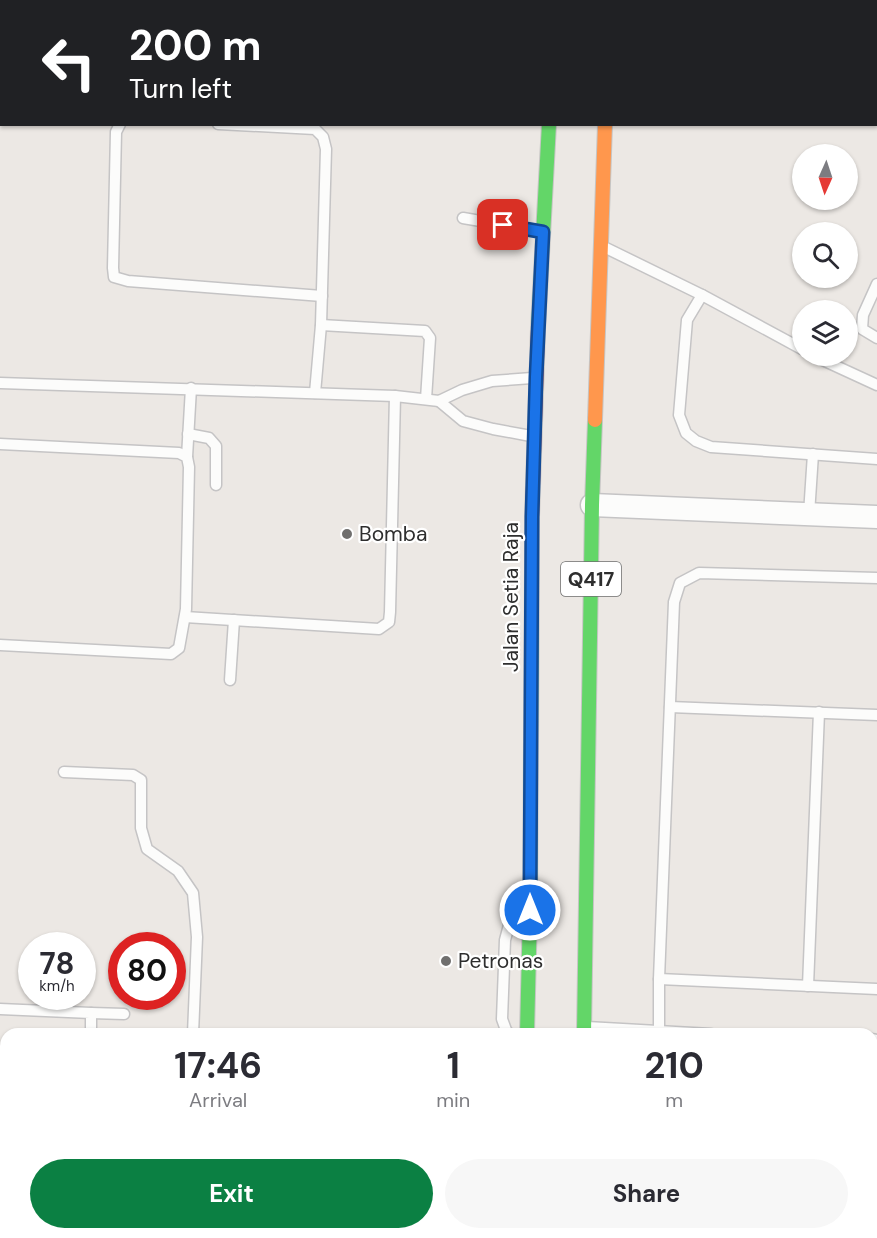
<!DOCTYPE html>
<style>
body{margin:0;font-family:"DM Sans",sans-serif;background:#f7f7f7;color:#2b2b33;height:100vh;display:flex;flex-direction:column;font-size:22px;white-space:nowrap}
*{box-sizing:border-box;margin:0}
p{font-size:20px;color:#7c7c81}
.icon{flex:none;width:33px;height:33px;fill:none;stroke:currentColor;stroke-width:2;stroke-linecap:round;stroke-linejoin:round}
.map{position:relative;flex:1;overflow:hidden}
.details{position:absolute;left:0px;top:1028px;width:878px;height:212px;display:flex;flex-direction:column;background:#fff;border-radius:18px 18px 0 0;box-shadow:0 2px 4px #0004}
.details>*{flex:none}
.banner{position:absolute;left:0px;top:0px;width:878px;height:126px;box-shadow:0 2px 4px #0004;background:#202124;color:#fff;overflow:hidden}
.needle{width:39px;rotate:183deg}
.fabs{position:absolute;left:792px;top:144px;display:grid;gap:12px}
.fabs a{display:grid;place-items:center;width:66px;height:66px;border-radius:50%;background:#fff;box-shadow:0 2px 4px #0004;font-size:30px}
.speed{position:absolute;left:18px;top:932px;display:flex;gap:12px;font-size:30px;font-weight:700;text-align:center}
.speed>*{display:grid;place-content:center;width:78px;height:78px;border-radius:50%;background:#fff;box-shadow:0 2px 4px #0004;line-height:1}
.speed small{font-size:15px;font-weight:400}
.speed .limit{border:9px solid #d22;background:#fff;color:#111}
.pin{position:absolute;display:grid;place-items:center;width:51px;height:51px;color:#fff;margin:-26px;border-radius:12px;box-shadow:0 3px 9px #0006}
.me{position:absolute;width:66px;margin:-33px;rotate:0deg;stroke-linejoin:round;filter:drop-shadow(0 0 4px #0008)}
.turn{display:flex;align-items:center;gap:21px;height:126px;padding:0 30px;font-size:27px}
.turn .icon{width:78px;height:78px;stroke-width:2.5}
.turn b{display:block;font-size:42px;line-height:51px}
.eta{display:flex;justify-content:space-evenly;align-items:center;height:102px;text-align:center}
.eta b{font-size:36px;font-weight:700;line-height:42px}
.primary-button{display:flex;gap:12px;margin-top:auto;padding:12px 30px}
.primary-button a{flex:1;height:69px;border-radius:36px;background:#0b8043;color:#fff;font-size:24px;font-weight:700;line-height:69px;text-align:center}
.primary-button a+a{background:#f7f7f7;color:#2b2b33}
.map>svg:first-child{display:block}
</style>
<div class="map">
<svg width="877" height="1238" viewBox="0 0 877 1238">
<rect width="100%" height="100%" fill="#ece8e4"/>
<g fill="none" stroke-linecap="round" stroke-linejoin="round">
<g stroke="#c5c4c5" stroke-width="13">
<g id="lane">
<polyline points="120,124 116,132 113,268 114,277 128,281 322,296"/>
<polyline points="218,124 315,129 323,137 326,149 321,325 315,393"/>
<polyline points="463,218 539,231"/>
<polyline points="606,248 702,295 802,349"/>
<polyline points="877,284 863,315 862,329 877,338"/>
<polyline points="702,295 687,320 679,415 686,433 696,441 711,447 877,459"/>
<polyline points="321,325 425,331 430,338 426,399"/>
<polyline points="814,356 877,385"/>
<polyline points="0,383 395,396 439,401 462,390 492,381 532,378"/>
<polyline points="439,401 463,421 493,429 531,436"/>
<polyline points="188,434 209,438 216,446 216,485"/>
<polyline points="0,444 179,453 187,457 189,467 186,609 179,648 171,654 0,645"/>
<polyline points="187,457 191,388"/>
<polyline points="809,514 813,454"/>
<polyline points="185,617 379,629 389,622 390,612 395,396"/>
<polyline points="230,680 234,620"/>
<polyline points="670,707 877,715"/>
<polyline points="64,772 133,775 141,780 141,828 147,849 178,871 193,893 197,937 193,1034"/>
<polyline points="659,979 877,989"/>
<polyline points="808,986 819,712"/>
<polyline points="0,1009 91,1013 91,1034"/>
<polyline points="91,1013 124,1014"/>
<polyline points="587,1027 711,1034"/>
<polyline points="509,1034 506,1030 502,1019 505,940 509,925 523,915"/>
<polyline points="659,1034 659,979 674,602 680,583 699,573 877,578"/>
<polyline points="872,1039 877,1040"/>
<polyline points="872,1132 877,1132"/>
</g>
</g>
<g stroke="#c5c4c5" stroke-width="25">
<g id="street">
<polyline points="592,505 877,517"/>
<polyline points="87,1238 88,1233"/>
</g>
</g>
<g stroke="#c6c5c4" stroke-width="16">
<g id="fast">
<polyline points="556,0 556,2"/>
<polyline points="614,0 614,2"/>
<polyline points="538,329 549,124"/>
<polyline points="527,1034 530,911 532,570"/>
<polyline points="584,1034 592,505 595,420"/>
<polyline points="522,1233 522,1238"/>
<polyline points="578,1233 578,1238"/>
</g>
</g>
<g stroke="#c6c5c4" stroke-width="16">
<polyline id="slow" points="595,420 605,124"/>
</g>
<g stroke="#c6c5c4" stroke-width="16">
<polyline id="jam" points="532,570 532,517 538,329"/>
</g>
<use href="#lane" stroke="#fcfcfb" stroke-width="10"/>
<use href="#street" stroke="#fcfcfb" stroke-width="22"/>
<use href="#fast" stroke="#63d668" stroke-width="14"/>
<use href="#slow" stroke="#ff974d" stroke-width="14"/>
<use href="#jam" stroke="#b3261e" stroke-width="14"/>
</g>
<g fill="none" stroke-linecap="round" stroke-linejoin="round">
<g stroke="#114b97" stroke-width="15">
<polyline id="route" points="503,225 543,232 536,377 532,517 530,910"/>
</g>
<use href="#route" stroke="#1a73e8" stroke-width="10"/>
</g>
<g fill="#706f6e" stroke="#fff" stroke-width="2">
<circle cx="347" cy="534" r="6"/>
<circle cx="446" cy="961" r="6"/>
</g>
<g text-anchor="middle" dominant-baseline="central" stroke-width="4.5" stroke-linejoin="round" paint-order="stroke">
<rect fill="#fff" stroke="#6d6d6d" stroke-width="1.5" x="561" y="562" width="60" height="34" rx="4.5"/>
<g font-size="20" font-weight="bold" fill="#2e2e2e">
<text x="591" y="579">Q417</text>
</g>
<g font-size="21" fill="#2e2e2e" stroke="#fff" text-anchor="start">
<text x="359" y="534">Bomba</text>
<text x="458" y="961">Petronas</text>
</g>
<g font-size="21" fill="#2e2e2e" stroke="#fff">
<text transform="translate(511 597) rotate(-90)">Jalan Setia Raja</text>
</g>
</g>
</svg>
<div class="fabs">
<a><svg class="needle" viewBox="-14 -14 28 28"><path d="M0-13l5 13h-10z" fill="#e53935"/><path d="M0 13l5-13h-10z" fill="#7c7c81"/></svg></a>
<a><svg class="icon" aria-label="search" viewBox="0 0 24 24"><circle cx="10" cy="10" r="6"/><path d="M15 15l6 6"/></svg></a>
<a><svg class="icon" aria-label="layers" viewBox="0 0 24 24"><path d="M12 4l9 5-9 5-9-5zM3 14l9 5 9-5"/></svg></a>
</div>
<div class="speed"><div>78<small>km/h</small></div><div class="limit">80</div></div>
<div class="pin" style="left:503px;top:225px;background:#d93025"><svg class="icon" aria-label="arrive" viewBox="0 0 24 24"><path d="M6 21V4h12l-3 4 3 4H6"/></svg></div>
<svg class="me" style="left:530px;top:910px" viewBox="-20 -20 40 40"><circle r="17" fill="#1a73e8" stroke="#fff" stroke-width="3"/><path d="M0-11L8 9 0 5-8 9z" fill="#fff"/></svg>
<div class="banner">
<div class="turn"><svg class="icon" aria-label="left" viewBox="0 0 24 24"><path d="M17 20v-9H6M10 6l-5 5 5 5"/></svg><div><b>200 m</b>Turn left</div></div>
</div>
<section class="details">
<div class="eta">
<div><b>17:46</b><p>Arrival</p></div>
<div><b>1</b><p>min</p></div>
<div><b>210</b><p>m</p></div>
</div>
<div class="primary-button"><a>Exit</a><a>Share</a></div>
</section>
</div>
